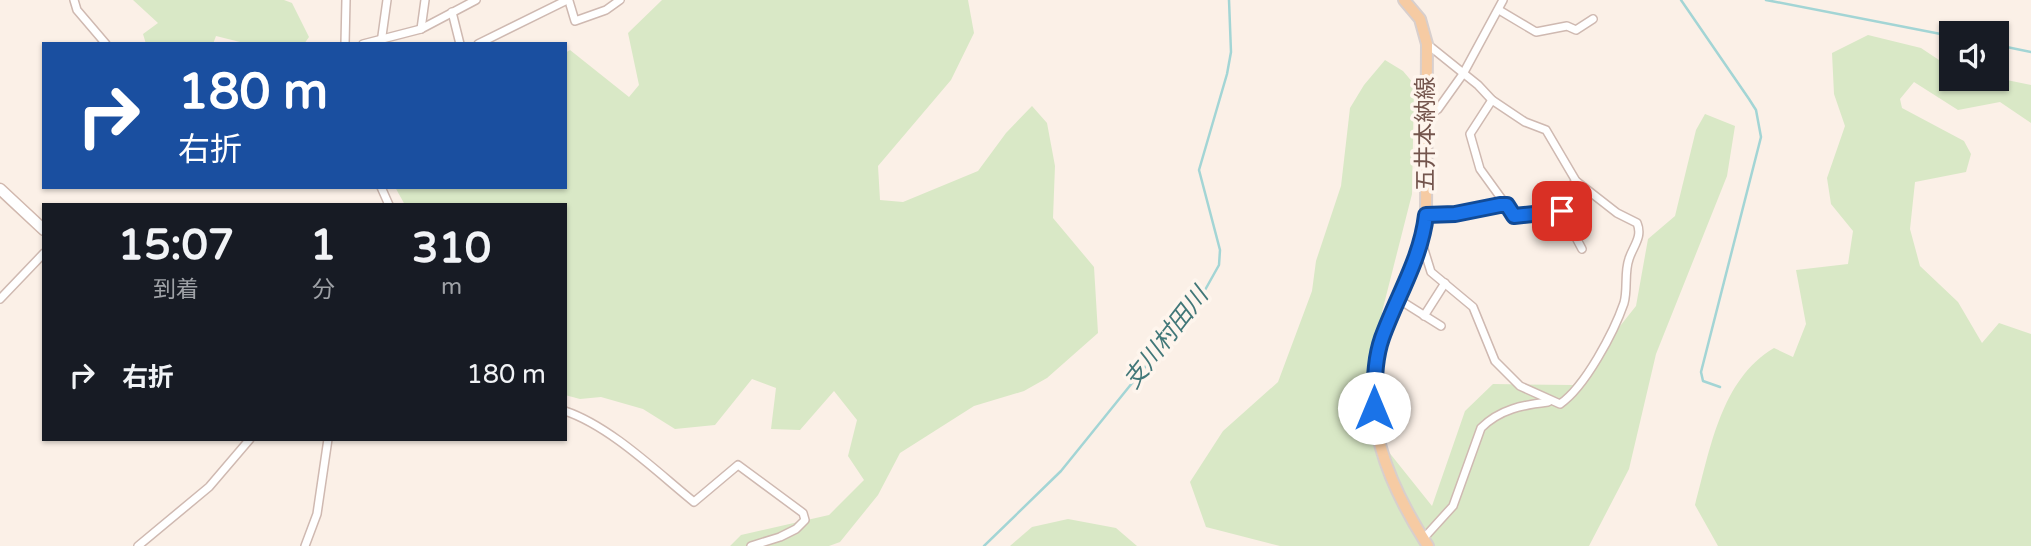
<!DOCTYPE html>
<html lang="ja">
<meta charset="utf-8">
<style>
body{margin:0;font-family:"Varela Round","Noto Sans JP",sans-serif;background:#20242c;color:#f1f3f6;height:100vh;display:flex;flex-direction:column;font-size:26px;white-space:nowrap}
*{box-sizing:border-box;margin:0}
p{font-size:23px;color:#9ea1a6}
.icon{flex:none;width:38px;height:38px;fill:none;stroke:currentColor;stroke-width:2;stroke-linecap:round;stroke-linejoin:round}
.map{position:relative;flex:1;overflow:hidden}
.drawer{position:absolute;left:42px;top:203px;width:525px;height:238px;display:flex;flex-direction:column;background:#171b24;border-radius:0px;box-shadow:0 2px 5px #0004}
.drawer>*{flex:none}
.top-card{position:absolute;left:42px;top:42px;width:525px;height:147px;border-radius:0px;box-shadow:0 2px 5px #0004;background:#1a4fa0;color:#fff;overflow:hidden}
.controls{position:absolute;left:1939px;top:21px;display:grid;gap:14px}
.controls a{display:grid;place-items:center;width:70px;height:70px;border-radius:0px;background:#171b24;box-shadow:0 2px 5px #0004;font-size:35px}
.pin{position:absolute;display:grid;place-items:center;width:60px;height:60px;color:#fff;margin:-30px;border-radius:14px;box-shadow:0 4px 10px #0006}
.me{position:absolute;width:77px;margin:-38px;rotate:0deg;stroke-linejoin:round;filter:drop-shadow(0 0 5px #0008)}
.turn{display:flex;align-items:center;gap:24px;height:147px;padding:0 21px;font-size:32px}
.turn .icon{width:91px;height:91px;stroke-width:2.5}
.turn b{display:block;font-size:49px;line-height:60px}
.eta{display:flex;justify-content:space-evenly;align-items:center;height:119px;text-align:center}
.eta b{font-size:42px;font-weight:700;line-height:49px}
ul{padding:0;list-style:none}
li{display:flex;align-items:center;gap:21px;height:105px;padding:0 21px}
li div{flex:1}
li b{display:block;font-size:26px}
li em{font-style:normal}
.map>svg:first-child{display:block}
</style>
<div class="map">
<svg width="2031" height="546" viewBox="0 0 2031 546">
<rect width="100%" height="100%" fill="#fbf0e7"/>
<g fill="#d9e8c6">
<polygon points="133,0 284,0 292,3 309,37 304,44 248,44 216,36 213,44 146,44 143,34 158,23"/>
<polygon points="662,0 968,0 974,33 951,80 878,166 880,200 903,202 978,171 1006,133 1032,106 1047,123 1055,166 1053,218 1094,267 1098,333 1047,378 1024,391 974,406 900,453 878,495 840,542 829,546 730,546 741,535 829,515 864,480 848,456 857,420 834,391 800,430 771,429 776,388 752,379 715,425 675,429 643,409 601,397 580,399 565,395 565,205 405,205 395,187 565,187 565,53 570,50 629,97 639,85 628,33"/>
<path d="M1868,35L1921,48L1951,68V79L1997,78L2031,85V123L2000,102L1958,110L1914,82L1900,99L1902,108L1964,141L1971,154L1966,172L1915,182L1910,229L1920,266L1958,302L1982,343L1999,323L2031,334V546H1718L1695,505C1710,450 1721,379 1774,348L1793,357L1806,324L1796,270L1848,264L1853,231L1831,204L1827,178L1845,126L1834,94L1832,53Z"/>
<polygon points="1385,60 1403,71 1414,84 1412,194 1382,312 1376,436 1432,506 1465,411 1493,384 1573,385 1636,306 1648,239 1675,216 1696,130 1705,114 1735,126 1727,176 1656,354 1629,469 1589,546 1280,546 1206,527 1190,482 1223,431 1278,382 1312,291 1316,261 1341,186 1350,108 1364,85"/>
<polygon points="1068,519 1116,528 1137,546 1010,546 1032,527"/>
</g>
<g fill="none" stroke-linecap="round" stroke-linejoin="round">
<g stroke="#a3d5d5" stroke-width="2.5">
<polyline points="1681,0 1749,99 1756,110 1761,137 1701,372 1703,381 1720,387"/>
<polyline points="1766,0 1951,36"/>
<polyline points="1997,45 2031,52"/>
<polyline points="984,546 1061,471 1200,299 1219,265 1220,250 1199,170 1227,74 1231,52 1229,0"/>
</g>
<g stroke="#cfb9b1" stroke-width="10">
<g id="street">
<polyline points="74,0 77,10 106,44"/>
<polyline points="565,0 569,1 575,21 606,10 620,0"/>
<polyline points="1499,10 1536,32 1567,26 1576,30 1593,19"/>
<polyline points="452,12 460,44"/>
<polyline points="421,29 425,0"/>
<polyline points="381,43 387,0"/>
<polyline points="345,44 346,0"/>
<polyline points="363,44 421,29 476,0"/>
<polyline points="478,44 565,1"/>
<polyline points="1492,100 1470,134 1480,169 1514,216 1562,211"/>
<polyline points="1426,117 1438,109 1463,74 1503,0"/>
<polyline points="1576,181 1562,196 1562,211 1582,249"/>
<polyline points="381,187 389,205"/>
<polyline points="1426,215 1455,214 1507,205"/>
<path d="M1422,243L1431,272L1473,307L1495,361L1520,386L1560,404C1585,387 1614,332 1624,303C1628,289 1624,273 1629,259C1633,246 1643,237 1637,223L1617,213L1576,181L1546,130L1525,122L1492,100L1478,85L1427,44"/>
<polyline points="0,299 44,253"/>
<polyline points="1398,299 1441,326"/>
<polyline points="1424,316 1445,283"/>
<path d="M565,411C610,426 657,472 694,502L738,465L803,513L805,520L796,529L780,537L751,546"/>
<path d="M1423,539L1453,506L1481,428C1500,409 1523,405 1548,402"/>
<polyline points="138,546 209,487 250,439"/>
<polyline points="305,546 317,514 328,439"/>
</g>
</g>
<g stroke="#d1b8ae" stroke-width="13">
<polyline id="secondary" points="0,189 44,230"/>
</g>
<g stroke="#d8cfcd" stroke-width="14">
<path id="primary" d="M1404,0L1420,19L1427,44L1426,215C1420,260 1395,297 1382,340C1358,415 1388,484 1428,546"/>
</g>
<use href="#street" stroke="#fff" stroke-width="7"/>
<use href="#secondary" stroke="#fff" stroke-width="10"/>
<use href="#primary" stroke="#f6cba3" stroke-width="10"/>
</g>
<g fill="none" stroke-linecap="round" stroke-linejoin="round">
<g stroke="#114b97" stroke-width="18">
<path id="route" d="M1374,408C1375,384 1374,361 1382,338C1397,296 1421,259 1426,215L1455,214L1500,205H1507L1514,216L1562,211"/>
</g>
<use href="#route" stroke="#1a73e8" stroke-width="12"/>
</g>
<g text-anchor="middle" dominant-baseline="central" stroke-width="7" stroke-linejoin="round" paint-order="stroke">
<g font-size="23" fill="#74554d" stroke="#fef5ed">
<text transform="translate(1426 134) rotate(-90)">五井本納線</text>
</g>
<g font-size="24" font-style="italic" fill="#417778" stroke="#fef5ed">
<text transform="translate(1166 338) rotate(-52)">支川村田川</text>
</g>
</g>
</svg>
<div class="controls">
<a><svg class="icon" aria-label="sound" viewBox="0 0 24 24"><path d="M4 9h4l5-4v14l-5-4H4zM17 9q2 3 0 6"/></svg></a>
</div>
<div class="pin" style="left:1562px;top:211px;background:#d93025"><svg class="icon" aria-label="arrive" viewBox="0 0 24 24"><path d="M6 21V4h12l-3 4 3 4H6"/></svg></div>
<svg class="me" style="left:1374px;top:408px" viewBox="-20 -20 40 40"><circle r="19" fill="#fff"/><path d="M0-13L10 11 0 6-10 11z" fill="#1a73e8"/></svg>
<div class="top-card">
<div class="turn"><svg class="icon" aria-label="right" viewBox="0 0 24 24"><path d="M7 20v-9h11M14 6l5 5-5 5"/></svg><div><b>180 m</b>右折</div></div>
</div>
<section class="drawer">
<div class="eta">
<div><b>15:07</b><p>到着</p></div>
<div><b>1</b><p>分</p></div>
<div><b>310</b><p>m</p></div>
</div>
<ul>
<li><svg class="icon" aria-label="right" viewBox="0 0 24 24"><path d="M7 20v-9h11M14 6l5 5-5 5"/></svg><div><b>右折</b></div><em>180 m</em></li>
</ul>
</section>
</div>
